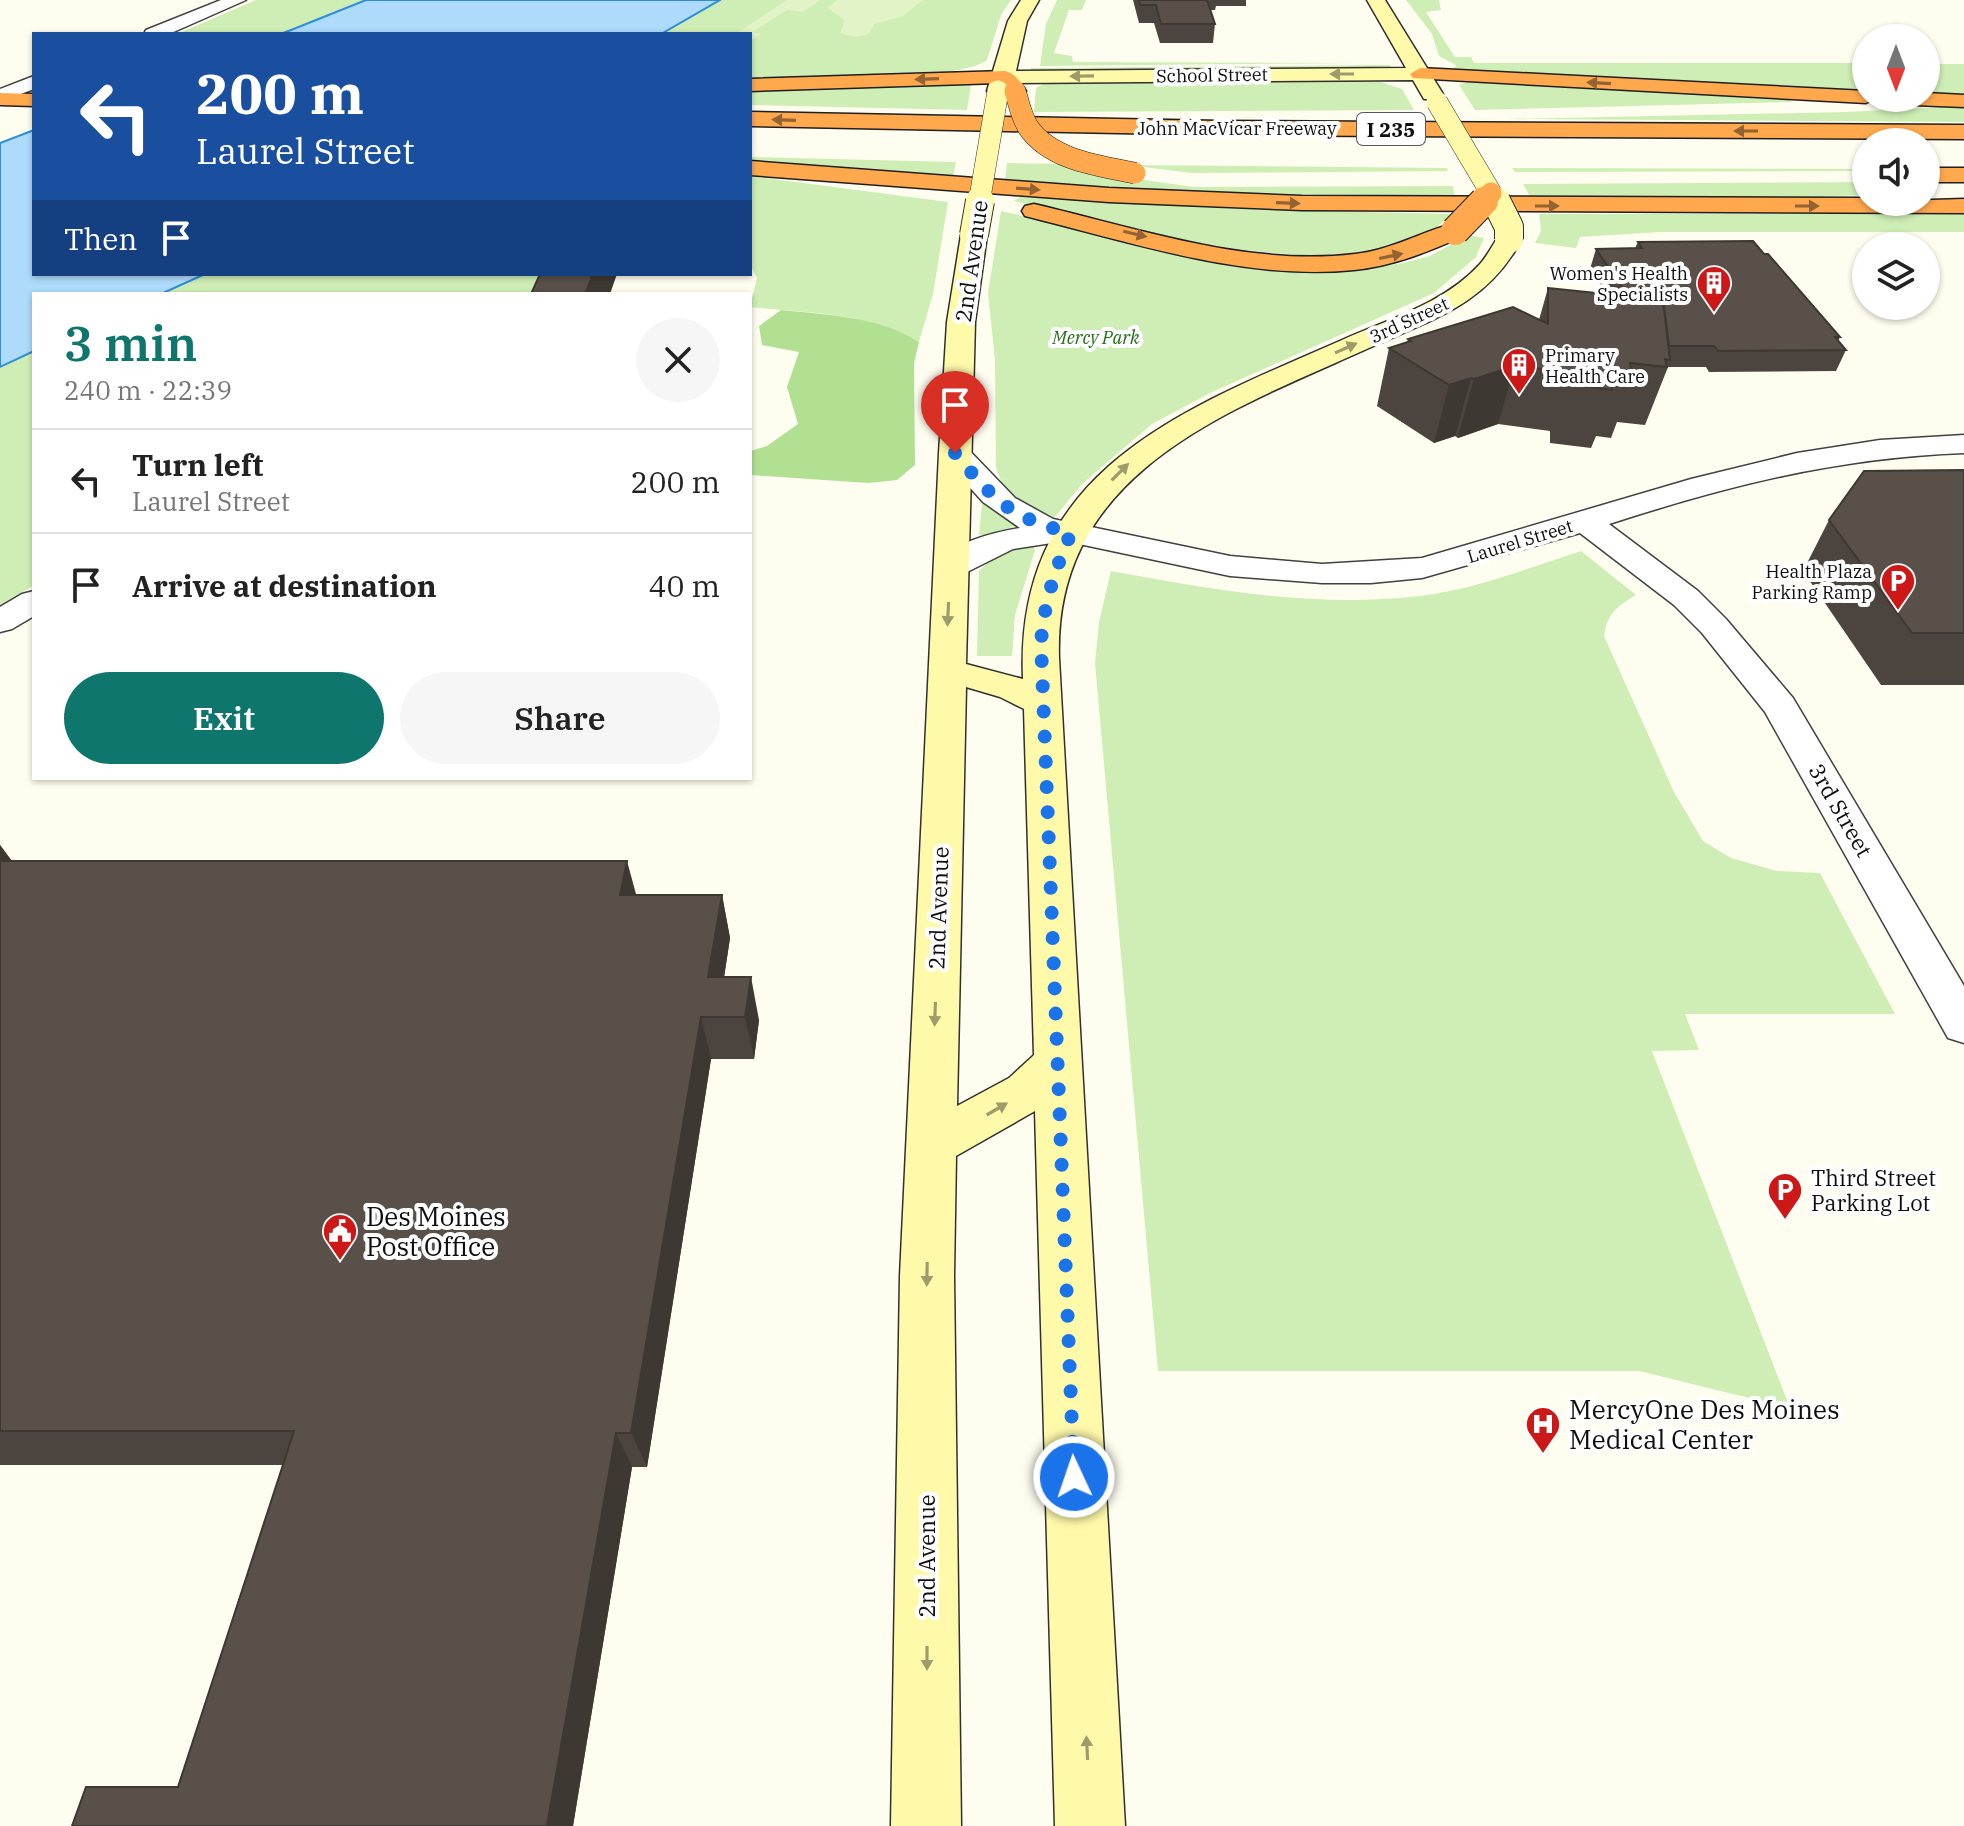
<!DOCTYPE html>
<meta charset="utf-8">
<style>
body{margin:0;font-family:"IBM Plex Serif",serif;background:#f6f6f6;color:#222;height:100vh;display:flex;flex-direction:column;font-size:30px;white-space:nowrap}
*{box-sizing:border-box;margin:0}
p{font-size:26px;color:#767676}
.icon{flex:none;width:44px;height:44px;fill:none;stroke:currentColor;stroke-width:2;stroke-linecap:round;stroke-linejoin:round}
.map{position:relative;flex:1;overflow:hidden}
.drawer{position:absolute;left:32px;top:292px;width:720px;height:488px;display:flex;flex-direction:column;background:#fff;border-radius:0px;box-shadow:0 2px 6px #0004}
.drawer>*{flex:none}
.top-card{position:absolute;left:32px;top:32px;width:720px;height:244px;border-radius:0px;box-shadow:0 2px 6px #0004;background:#1a4fa0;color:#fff;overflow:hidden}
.needle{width:52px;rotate:180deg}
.controls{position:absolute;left:1852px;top:24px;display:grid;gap:16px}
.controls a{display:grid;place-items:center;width:88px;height:88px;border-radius:50%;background:#fff;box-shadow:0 2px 6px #0004;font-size:40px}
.pin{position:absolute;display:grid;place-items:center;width:68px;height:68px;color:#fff;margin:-82px -34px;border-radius:50% 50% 50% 0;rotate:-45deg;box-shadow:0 0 8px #0007}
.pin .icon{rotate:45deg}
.me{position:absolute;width:88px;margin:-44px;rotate:357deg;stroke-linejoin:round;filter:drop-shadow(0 0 6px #0008)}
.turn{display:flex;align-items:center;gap:28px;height:168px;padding:0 32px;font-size:36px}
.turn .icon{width:104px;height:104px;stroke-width:2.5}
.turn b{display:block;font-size:56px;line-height:68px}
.then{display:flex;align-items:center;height:76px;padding:0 32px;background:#0003;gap:16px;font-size:30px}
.round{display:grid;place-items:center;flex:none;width:84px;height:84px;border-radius:42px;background:#f6f6f6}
.overview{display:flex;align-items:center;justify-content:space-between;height:136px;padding:0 32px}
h1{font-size:48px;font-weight:600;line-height:60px;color:#0f766e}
.cta{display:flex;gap:16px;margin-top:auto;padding:16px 32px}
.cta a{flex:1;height:92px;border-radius:48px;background:#0f766e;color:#fff;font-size:32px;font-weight:600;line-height:92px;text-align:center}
.cta a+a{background:#f6f6f6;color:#222}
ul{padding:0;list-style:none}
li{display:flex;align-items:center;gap:24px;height:104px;padding:0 32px;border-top:2px solid #e0e0e0}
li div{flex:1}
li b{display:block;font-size:30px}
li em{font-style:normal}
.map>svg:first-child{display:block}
</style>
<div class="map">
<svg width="1964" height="1826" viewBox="0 0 1964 1826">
<rect width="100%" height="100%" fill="#fffdef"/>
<g fill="#cfeeb5">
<polygon points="256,0 366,0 281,34 177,34"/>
<path d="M720,0H1011L1001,15L987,60C960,82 794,79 750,80V34H661Z"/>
<polygon points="1057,0 1086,0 1082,10 1069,10 1054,53 1072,56 1073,62 1360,63 1040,66 1046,24"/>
<polygon points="1406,0 1439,0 1441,10 1426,12 1455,57 1471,57 1474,63 1866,63 1866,93 1454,69 1456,65 1439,56 1432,34"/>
<polygon points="1926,64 1964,64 1964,96 1926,95"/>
<polygon points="1390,65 1392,68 1031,71 1031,68 1039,68"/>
<polygon points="1375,80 1402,89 1414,110 1034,112 1036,88 1047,82"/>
<polygon points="964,82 971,84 967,110 750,105 750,89"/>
<polygon points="1468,82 1789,99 1791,102 1475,110 1459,85"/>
<polygon points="1964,106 1964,122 1506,119 1845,112"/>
<polygon points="750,157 956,162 953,177 750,161"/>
<polygon points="1007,163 1072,164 1130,178 1194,187 1453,186 1455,199 1172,191 1005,180"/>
<polygon points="1127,165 1447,168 1448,171 1192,173"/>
<polygon points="1512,168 1861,169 1864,171 1515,172"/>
<path d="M750,176L948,202L933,294L919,342C870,312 807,313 750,307L757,278L750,264Z"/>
<polygon points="1866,182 1866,195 1764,199 1532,200 1523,184"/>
<path d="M1020,197L1237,209L1451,214C1373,303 1117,224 1014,201Z"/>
<polygon points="1001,211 1214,259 1332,270 1399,264 1430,256 1469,235 1484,238 1476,257 1434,293 1210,393 1152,424 1082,484 1055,517 1045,519 1015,500 1002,484 996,467 995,360 988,293"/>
<polygon points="1539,214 1964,214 1964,232 1660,232 1580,237 1576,248 1535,243 1541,231"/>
<polygon points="205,274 568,274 559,294 161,294"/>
<polygon points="34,351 34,585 0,606 0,367"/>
<polygon points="982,504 987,504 1015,526 988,536 979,535"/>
<polygon points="1023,544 1033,546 1035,550 1015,615 1012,656 977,656 979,571 991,559"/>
<path d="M1581,551L1636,595C1617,606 1607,614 1604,636L1674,792L1703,841L1731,858L1777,871L1820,873L1895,1014H1685L1699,1050L1652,1051L1790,1408L1639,1371H1158L1095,663L1099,622L1111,571C1220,591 1329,611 1440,593C1488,584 1535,566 1581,551Z"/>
</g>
<path fill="#b1e092" d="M781,310C829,315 878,316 919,342L914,363L915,465L897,480L868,483L750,475V451L767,446L798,424L787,387L799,352L762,345L759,326Z"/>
<g fill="#e2f4c7">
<polygon points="787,0 820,0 803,12 787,10 752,32 761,34 750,41 750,34 736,34"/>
<polygon points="837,0 923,0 903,16 874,24 869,34 854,37 840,33 845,21 828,8"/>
</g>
<g fill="#aedbfc" stroke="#2e8ddb" stroke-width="2">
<polygon points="366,0 720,0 661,34 281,34"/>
<polygon points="34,130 34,274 205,274 161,294 34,294 34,351 0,367 0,143"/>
</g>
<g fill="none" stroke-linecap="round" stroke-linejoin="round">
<g stroke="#414141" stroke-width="3">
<g id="minor">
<polygon points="221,0 246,0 169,34 144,34 146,30"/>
<polygon points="34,76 34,89 0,102 0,89"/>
<path d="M1964,435V453C1836,458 1730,485 1609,524L1698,591L1726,619L1793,698L1964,986V1043L1948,1038L1765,712L1702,633L1674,605L1580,533L1422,578L1371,583H1322L1230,576L1065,541L1013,549L963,574L951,577L939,574L935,567C952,542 992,533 1020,528L983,502L944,459L940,453L944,447L955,444L966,447L1015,498L1053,519L1230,556L1322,564L1422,558L1691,479L1797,453L1880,440Z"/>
<polygon points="34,591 34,616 12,629 0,632 0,607 22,594"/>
</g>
</g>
<g stroke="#303030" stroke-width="3">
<g id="secondary">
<polygon points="1021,0 1039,0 1027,21 1016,71 1406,68 1367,0 1385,0 1443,94 1440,99 1424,99 1413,80 1012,83 1005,95 991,95 987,91 1008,21"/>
<path d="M974,227L983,230L987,235L975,322L966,664L1023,679C1014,470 1182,410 1342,340C1389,319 1445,303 1480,264C1488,255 1493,244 1500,234H1518L1522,239C1488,302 1439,317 1378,344C1235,409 1053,468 1059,658L1125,1826H1055L1035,1111L956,1156L954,1276L961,1826H891L900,1276L939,453L947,322L961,235L965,230ZM966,687L1000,697L1024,709L1034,1055L1009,1078L957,1106Z"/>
</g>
</g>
<g stroke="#1f1f1f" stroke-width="3">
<g id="motorway">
<polygon points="1420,68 1866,91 1866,98 1876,98 1866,103 1413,78 1410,74"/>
<path d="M1005,71C1015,73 1020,82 1026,91L1022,95H1008L999,83L750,91V79Z"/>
<polygon points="0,93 34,94 34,106 0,105"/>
<polygon points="1926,93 1964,95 1964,107 1888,104 1877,98 1926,98"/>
<polygon points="750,112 1220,121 1964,125 1964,139 1220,135 750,126"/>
<polygon points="750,161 1109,188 1302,196 1866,198 1866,202 1964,199 1964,213 1302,210 1109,202 750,175"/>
<rect x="1926" y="168" width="38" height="14"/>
<path d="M1034,204C1137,228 1248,267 1355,254C1391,250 1421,232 1455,223L1464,226L1468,231L1464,236C1428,252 1393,266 1354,270C1244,281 1131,242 1025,216L1022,211L1025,206Z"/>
</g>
</g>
<use href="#minor" fill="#fff" fill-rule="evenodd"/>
<use href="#secondary" fill="#fffaaa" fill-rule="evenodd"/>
<use href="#motorway" fill="#ffa84d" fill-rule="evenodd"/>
<g stroke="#303030" stroke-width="22" stroke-linecap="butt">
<g id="secondary-bridge-far1">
<polyline points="1437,102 1497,203"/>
<polyline points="979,203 998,91"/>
</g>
</g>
<g stroke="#303030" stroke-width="30" stroke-linecap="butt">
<g id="secondary-bridge">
<polyline points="1496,201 1509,227 1509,239"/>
<polyline points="974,235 980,201"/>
</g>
</g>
<g stroke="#1f1f1f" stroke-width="22" stroke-linecap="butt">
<g id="motorway-bridge-far1">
<path d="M1015,91C1019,103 1021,116 1028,127C1050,160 1099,166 1135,173"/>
<polyline points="1482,203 1491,193"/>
</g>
</g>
<g stroke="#1f1f1f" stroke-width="30" stroke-linecap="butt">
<polyline id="motorway-bridge" points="1455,231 1484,201"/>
</g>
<use href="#secondary-bridge-far1" stroke="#fffaaa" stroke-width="21"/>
<use href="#secondary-bridge" stroke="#fffaaa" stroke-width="28"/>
<use href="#motorway-bridge-far1" stroke="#ffa84d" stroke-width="21"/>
<use href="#motorway-bridge" stroke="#ffa84d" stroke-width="28"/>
</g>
<g fill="#4c453f">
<polygon points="1133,0 1246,0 1246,6 1216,6 1215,10 1210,10 1215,24 1213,43 1160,43 1154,23 1139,23"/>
<polygon points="1638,242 1840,337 1838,341 1846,350 1836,371 1709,372 1706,367 1668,367 1645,425 1617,422 1611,438 1596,436 1591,448 1550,443 1550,431 1498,424 1458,438 1455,436 1434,443 1377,406 1389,348 1407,343 1408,339 1539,320 1548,288 1606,294 1590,269 1596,249 1635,248"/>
<polygon points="1964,470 1964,685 1881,685 1803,571 1829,520"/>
<polygon points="0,845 12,861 636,895 722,895 730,938 724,977 759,1020 754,1059 711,1059 647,1467 632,1467 573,1826 72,1826 178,1787 283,1465 0,1465"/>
</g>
<g fill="#3e3833">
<polygon points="593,274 617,274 610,294 585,294"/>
<polygon points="1515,366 1498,424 1458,438 1474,379"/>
<polygon points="1471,378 1455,436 1434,443 1449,385"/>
<polygon points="0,845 31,888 0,883"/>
<polygon points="627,861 639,905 620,895"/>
<polygon points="722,895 730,938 718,1017 708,977"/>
<polygon points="751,977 759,1020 754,1059 745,1017"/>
<polygon points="701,1017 711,1059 647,1467 631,1433"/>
<polygon points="616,1433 632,1467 573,1826 547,1826"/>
</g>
<g fill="#585049" stroke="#3e3833" stroke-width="2">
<polygon points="1139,0 1207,0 1215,24 1161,24 1156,5 1140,5"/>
<polygon points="1753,241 1764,254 1768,254 1840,337 1835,337 1846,350 1718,351 1714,346 1669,346 1663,300 1628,296 1596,249 1642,248 1638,242"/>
<polygon points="540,274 593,274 585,294 531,294"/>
<polygon points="1548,288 1663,300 1670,360 1665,359 1667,367 1630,363 1632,380 1611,378 1612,390 1569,384 1569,372 1515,366 1474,379 1471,378 1449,385 1389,348 1411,341 1408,339 1513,307 1548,324"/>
<polygon points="1964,470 1964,633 1912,633 1829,520 1864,471"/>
<polygon points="0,861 627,861 620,895 722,895 708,977 751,977 745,1017 701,1017 631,1433 616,1433 547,1826 72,1826 86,1787 178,1787 294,1431 0,1431"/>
</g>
<defs><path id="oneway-solid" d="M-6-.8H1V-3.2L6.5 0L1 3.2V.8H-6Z" transform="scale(2)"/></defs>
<g fill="#9f9c6c">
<use href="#oneway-solid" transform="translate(1342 74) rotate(180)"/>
<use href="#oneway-solid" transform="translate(1082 76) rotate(179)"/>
<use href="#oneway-solid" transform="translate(1346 348) rotate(-24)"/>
<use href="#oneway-solid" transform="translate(1120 472) rotate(-45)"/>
<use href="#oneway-solid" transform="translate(948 614) rotate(93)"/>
<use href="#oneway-solid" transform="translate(935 1014) rotate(92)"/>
<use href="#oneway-solid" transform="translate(997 1109) rotate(-30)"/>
<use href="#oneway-solid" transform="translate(927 1274) rotate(91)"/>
<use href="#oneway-solid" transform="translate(927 1658) rotate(90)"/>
<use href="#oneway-solid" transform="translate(1087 1748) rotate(-93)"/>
</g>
<g fill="#936331">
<use href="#oneway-solid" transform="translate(927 79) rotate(178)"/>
<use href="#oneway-solid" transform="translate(1599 83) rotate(-177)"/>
<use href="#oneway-solid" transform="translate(784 120) rotate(-178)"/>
<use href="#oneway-solid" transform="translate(1746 131) rotate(-180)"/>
<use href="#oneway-solid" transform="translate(1028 189) rotate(4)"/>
<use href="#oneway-solid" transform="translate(1288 203) rotate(2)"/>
<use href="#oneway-solid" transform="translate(1547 206)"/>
<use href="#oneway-solid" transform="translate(1807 206)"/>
<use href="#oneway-solid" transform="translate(1135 234) rotate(13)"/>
<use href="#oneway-solid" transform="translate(1391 256) rotate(-12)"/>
</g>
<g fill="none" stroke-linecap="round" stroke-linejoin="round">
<path stroke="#1a73e8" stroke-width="14" stroke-dasharray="0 25.2" d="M955,453C994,500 1010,518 1071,533C1055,570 1044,602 1041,643L1074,1477"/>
</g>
<defs>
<g id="building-pin" transform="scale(1.8)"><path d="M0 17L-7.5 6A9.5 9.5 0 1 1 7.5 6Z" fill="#cd1818" stroke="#fff"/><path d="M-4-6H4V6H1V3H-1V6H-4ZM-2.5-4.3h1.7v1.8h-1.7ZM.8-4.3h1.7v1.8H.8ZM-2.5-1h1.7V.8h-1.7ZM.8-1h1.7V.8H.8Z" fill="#fff"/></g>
<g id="parking-pin" transform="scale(1.8)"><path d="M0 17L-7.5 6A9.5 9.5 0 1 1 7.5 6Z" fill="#cd1818" stroke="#fff"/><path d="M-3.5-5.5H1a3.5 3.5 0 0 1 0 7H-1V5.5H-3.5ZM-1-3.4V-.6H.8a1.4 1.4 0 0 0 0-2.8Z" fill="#fff"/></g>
<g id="civic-pin" transform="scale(1.8)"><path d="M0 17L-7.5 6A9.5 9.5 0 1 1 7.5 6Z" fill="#cd1818" stroke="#fff"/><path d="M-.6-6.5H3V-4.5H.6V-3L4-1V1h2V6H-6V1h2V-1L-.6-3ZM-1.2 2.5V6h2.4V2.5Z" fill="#fff"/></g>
<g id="hospital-pin" transform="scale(1.8)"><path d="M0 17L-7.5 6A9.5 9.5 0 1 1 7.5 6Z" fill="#cd1818" stroke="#fff"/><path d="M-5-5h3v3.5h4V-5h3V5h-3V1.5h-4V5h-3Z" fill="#fff"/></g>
</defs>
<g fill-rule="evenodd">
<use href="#building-pin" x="1714" y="283"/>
<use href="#building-pin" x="1519" y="365"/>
<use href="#parking-pin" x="1898" y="581"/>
<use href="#parking-pin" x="1785" y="1190"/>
<use href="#civic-pin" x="340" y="1231"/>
<use href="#hospital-pin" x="1543" y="1424"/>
</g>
<g text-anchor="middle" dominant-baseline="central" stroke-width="8" stroke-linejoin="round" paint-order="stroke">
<g font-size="18" fill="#0e0e0e" stroke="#fff">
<text transform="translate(1212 75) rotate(-1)">School Street</text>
<text x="1237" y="128">John MacVicar Freeway</text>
<text transform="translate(1409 320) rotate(-25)">3rd Street</text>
<text transform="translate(1520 541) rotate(-17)">Laurel Street</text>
</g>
<g font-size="18" fill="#0e0e0e" stroke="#fff" text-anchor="end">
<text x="1688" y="273">Women's Health<tspan x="1688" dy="21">Specialists</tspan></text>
<text x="1545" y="355" text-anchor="start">Primary<tspan x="1545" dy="21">Health Care</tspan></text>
<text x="1872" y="571">Health Plaza<tspan x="1872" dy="21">Parking Ramp</tspan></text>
</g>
<g font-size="18" font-style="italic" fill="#256d17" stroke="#fff">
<text x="1096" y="337">Mercy Park</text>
</g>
<rect fill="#fff" stroke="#565656" stroke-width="2" x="1357" y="113" width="68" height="32" rx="6"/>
<g font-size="20" font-weight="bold" fill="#0e0e0e">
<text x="1391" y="129">I 235</text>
</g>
<g font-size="22" fill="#0e0e0e" stroke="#fff">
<text transform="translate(971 261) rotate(-82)">2nd Avenue</text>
<text transform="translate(1841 810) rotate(60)">3rd Street</text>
<text transform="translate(938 908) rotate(-88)">2nd Avenue</text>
<text transform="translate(926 1556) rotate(-90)">2nd Avenue</text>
</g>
<g font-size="22" fill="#0e0e0e" stroke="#fff" text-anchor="start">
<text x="1811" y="1177">Third Street<tspan x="1811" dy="25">Parking Lot</tspan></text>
</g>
<g font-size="26" fill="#0e0e0e" stroke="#fff" text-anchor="start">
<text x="366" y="1216">Des Moines<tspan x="366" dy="30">Post Office</tspan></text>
<text x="1569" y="1409">MercyOne Des Moines<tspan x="1569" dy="30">Medical Center</tspan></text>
</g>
</g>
</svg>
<div class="controls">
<a><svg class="needle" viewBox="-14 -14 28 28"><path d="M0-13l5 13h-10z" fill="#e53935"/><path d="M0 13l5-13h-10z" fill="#767676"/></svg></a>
<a><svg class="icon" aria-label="sound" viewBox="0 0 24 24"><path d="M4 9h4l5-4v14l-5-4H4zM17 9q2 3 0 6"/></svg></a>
<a><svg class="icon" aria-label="layers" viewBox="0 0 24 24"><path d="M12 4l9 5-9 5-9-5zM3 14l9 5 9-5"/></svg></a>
</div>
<div class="pin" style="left:955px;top:453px;background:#d93025"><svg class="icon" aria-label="arrive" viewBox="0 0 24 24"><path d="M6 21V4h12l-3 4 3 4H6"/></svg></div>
<svg class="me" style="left:1074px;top:1477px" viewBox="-20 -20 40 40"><circle r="17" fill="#1a73e8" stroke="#fff" stroke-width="3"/><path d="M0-11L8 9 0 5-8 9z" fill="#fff"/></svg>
<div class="top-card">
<div class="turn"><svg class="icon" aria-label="left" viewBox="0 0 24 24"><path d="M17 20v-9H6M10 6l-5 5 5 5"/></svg><div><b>200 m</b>Laurel Street</div></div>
<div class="then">Then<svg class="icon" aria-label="arrive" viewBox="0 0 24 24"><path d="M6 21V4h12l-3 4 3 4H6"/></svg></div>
</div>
<section class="drawer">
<div class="overview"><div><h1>3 min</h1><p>240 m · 22:39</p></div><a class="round"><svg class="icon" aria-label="close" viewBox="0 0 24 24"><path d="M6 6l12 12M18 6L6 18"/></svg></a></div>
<ul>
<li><svg class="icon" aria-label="left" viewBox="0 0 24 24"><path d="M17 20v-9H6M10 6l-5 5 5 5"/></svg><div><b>Turn left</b><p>Laurel Street</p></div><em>200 m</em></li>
<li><svg class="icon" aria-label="arrive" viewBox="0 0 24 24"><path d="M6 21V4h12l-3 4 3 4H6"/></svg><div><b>Arrive at destination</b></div><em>40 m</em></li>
</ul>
<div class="cta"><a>Exit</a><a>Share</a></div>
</section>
</div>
